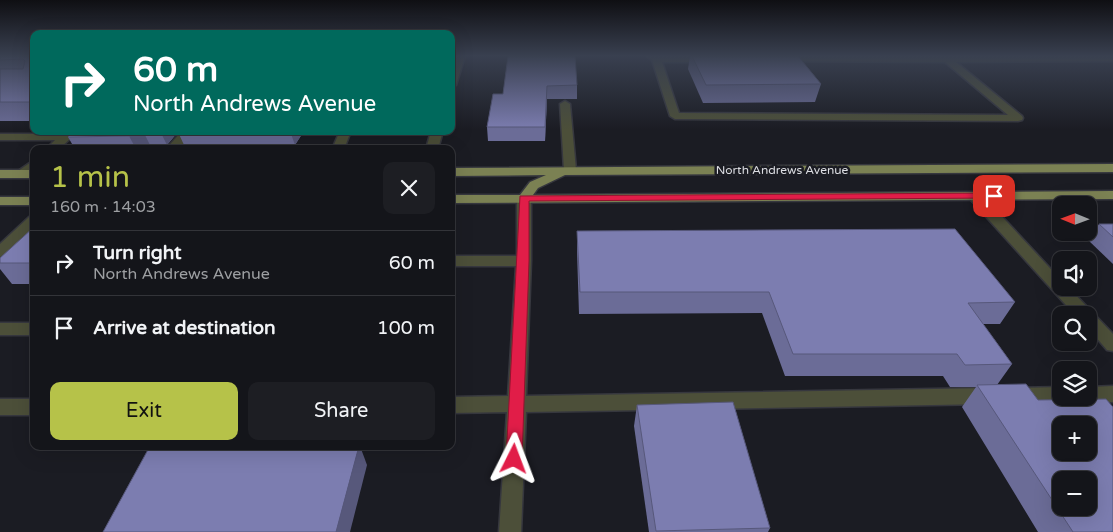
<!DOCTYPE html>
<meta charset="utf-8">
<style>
body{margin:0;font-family:"Varela Round",sans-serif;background:#1d1e23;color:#f1f3f6;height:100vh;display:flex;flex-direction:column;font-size:19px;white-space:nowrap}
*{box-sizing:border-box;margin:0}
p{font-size:16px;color:#9d9fa2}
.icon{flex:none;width:28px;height:28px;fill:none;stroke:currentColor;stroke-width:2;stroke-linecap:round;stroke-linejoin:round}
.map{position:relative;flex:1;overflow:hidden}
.drawer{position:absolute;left:30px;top:145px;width:425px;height:305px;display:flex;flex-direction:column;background:#14151a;border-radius:10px;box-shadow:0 5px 20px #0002,0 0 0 1px #333439}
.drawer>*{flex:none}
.banner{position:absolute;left:30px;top:30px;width:425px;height:105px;border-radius:10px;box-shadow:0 5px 20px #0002,0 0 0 1px #333439;background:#00695c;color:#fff;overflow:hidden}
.needle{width:32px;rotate:271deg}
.controls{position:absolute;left:1052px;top:196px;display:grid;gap:10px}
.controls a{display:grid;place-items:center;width:45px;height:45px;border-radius:10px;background:#14151a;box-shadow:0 5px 20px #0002,0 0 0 1px #333439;font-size:25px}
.pin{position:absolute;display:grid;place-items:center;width:42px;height:42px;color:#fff;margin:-21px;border-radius:10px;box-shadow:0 2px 8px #0006}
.me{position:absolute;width:55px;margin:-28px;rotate:3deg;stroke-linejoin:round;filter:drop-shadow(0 0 4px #0008)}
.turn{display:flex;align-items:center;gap:18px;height:105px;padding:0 20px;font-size:22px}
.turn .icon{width:65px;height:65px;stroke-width:2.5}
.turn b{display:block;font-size:35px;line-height:42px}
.round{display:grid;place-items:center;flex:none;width:52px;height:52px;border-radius:10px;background:#1d1e23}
.overview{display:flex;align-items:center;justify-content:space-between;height:85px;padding:0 20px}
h1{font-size:30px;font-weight:600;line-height:38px;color:#b6c249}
.action{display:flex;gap:10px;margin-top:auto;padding:10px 20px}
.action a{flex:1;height:58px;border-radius:10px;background:#b6c249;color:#111;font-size:20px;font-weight:600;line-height:58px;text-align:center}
.action a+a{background:#1d1e23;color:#f1f3f6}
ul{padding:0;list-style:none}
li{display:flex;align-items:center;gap:15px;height:65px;padding:0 20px;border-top:1px solid #333439}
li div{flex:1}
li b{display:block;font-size:19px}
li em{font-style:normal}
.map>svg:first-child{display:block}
</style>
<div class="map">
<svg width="1113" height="532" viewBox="0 0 1113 532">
<rect width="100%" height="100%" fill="#1b1c23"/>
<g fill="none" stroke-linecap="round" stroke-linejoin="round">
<g stroke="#36373e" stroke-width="3">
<g id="minor">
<polygon points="456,56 465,56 456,85 451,88 451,69"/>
<polygon points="646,56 710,56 715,59 710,62 662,62 679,113 1008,115 945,62 777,61 775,59 780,56 1113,56 1113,61 956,62 1022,116 1023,118 1022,120 1018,121 675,119 670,116 652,60"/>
<polygon points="565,101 570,104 576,170 570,174 564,170 560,104"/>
<polygon points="182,131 193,131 179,149 166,149"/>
<polygon points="340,131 351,131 344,149 332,149"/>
<polygon points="431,131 443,131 438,149 426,149"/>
<polygon points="0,134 66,134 72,137 59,149 46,149 55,140 0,140"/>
<polygon points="34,160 34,170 26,177 18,177 16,174 18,171"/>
<polygon points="975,192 980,193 1061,280 1061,288 1069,288 1113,334 1113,351 1107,350 1089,329 1089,315 1075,315 970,199 968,196"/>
<polygon points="524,194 531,198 531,261 526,396 990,388 997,391 999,396 997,401 990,404 526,412 521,532 499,532 507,412 451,413 451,397 508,396 516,266 451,266 451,256 517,256 517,198"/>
<polygon points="34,216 34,228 5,255 0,257 0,244 29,217"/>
<rect x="0" y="323" width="34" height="12"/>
<polygon points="1113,386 1113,402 1089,402 1081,398 1089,398 1089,387"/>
<polygon points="1061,387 1061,398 1069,398 1068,400 1061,403 1015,404 1008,401 1006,396 1008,391 1015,388"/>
<rect x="0" y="399" width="34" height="16"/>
</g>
</g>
<g stroke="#36373e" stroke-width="3">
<g id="major">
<polygon points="1113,164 1113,172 565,175 538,188 533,195 1113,191 1113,199 451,203 451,195 520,195 530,182 546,175 451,176 451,168"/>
<rect x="0" y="170" width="34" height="8"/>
<rect x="0" y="197" width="34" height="8"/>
</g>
</g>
<use href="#minor" fill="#4c4f39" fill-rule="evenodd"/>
<use href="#major" fill="#7b8153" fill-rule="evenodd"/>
</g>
<g fill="#6b6c97">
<rect x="0" y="56" width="34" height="65"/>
<polygon points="508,56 577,85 577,99 547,99 545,141 488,141 487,127 503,94"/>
<polygon points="690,56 798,56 821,84 815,102 703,103 688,69"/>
<polygon points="74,131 304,131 295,145 184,145 178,132 167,145 150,145 147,149 75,149 68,137"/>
<polygon points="1099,224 1113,224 1113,264 1088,240"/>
<polygon points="34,227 34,284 12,284 0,269 0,258"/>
<polygon points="577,231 1015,302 1000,324 983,324 1012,364 997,385 1113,532 1038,532 962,407 976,387 950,387 943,376 785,376 762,313 579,314 577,252"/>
<polygon points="637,405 770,528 768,532 649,532 634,426"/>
</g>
<g fill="#57587b">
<polygon points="547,86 547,99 545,141 545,127"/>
<polygon points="134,131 143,131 150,145 147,149 136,149 129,136"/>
<polygon points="160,131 178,131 178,132 167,145"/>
<polygon points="290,131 304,131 295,145"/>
<polygon points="359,446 360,446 367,465 350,532 336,532"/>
</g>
<g fill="#7c7db0" stroke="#57587b" fill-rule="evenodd">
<polygon points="0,56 34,56 34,102 0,102 0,69 23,69 25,61 23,59 0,60"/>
<polygon points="508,56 575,56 577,85 547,86 545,127 487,127 493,94 503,94"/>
<polygon points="692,56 798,56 821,84 706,85"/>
<polygon points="74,131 134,131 129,136 68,137"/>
<polygon points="1099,224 1113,224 1113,237"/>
<polygon points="34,227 34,263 0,263 0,258"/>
<polygon points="955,229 1015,302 968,303 1012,364 965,365 957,354 793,354 769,292 580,292 577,231"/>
<path d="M1026,384L1038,400L1106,399L1113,407V532H1073L977,385ZM1061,425H1089V452H1061ZM1061,480H1089V508H1061Z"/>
<polygon points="733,402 770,528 656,531 637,405"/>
<polygon points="150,446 359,446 336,532 103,532"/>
</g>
<linearGradient id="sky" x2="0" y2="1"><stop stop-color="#0f0f13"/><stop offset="0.43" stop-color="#394050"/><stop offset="1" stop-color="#394050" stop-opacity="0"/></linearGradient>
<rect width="1113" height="130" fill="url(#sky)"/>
<polygon fill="#e11d48" stroke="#92132f" points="994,193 999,196 998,198 529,201 529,261 522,459 519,464 514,466 508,464 506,459 520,196"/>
<g text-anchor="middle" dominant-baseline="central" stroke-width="5" stroke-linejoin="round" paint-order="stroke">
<g font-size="12" fill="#dcdde2" stroke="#1b1c23">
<text x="782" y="170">North Andrews Avenue</text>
</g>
</g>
</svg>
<div class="controls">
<a><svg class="needle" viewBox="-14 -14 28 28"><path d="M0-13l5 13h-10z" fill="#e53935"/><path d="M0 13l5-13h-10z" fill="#9d9fa2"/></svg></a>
<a><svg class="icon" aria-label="sound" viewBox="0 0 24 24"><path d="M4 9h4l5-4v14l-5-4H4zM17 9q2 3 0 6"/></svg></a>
<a><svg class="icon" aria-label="search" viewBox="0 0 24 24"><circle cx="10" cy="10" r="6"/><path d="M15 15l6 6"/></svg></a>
<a><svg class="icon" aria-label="layers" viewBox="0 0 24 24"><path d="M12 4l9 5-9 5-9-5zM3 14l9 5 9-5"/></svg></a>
<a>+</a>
<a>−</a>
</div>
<div class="pin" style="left:994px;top:196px;background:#d93025"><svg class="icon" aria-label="arrive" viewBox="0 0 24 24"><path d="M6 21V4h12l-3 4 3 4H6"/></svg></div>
<svg class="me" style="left:514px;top:459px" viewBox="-20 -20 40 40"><path d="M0-17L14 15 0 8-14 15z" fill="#e11d48" stroke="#fff" stroke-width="4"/></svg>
<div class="banner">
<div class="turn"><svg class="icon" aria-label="right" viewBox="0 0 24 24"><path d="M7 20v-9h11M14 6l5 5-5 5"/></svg><div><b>60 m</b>North Andrews Avenue</div></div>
</div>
<section class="drawer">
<div class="overview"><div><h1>1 min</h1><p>160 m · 14:03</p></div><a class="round"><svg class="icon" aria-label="close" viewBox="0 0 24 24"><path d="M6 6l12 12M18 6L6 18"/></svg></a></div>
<ul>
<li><svg class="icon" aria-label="right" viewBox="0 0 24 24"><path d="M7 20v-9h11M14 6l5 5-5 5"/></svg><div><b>Turn right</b><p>North Andrews Avenue</p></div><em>60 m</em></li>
<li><svg class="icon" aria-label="arrive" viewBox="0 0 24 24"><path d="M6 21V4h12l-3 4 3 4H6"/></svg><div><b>Arrive at destination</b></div><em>100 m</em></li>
</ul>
<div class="action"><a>Exit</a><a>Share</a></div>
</section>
</div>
